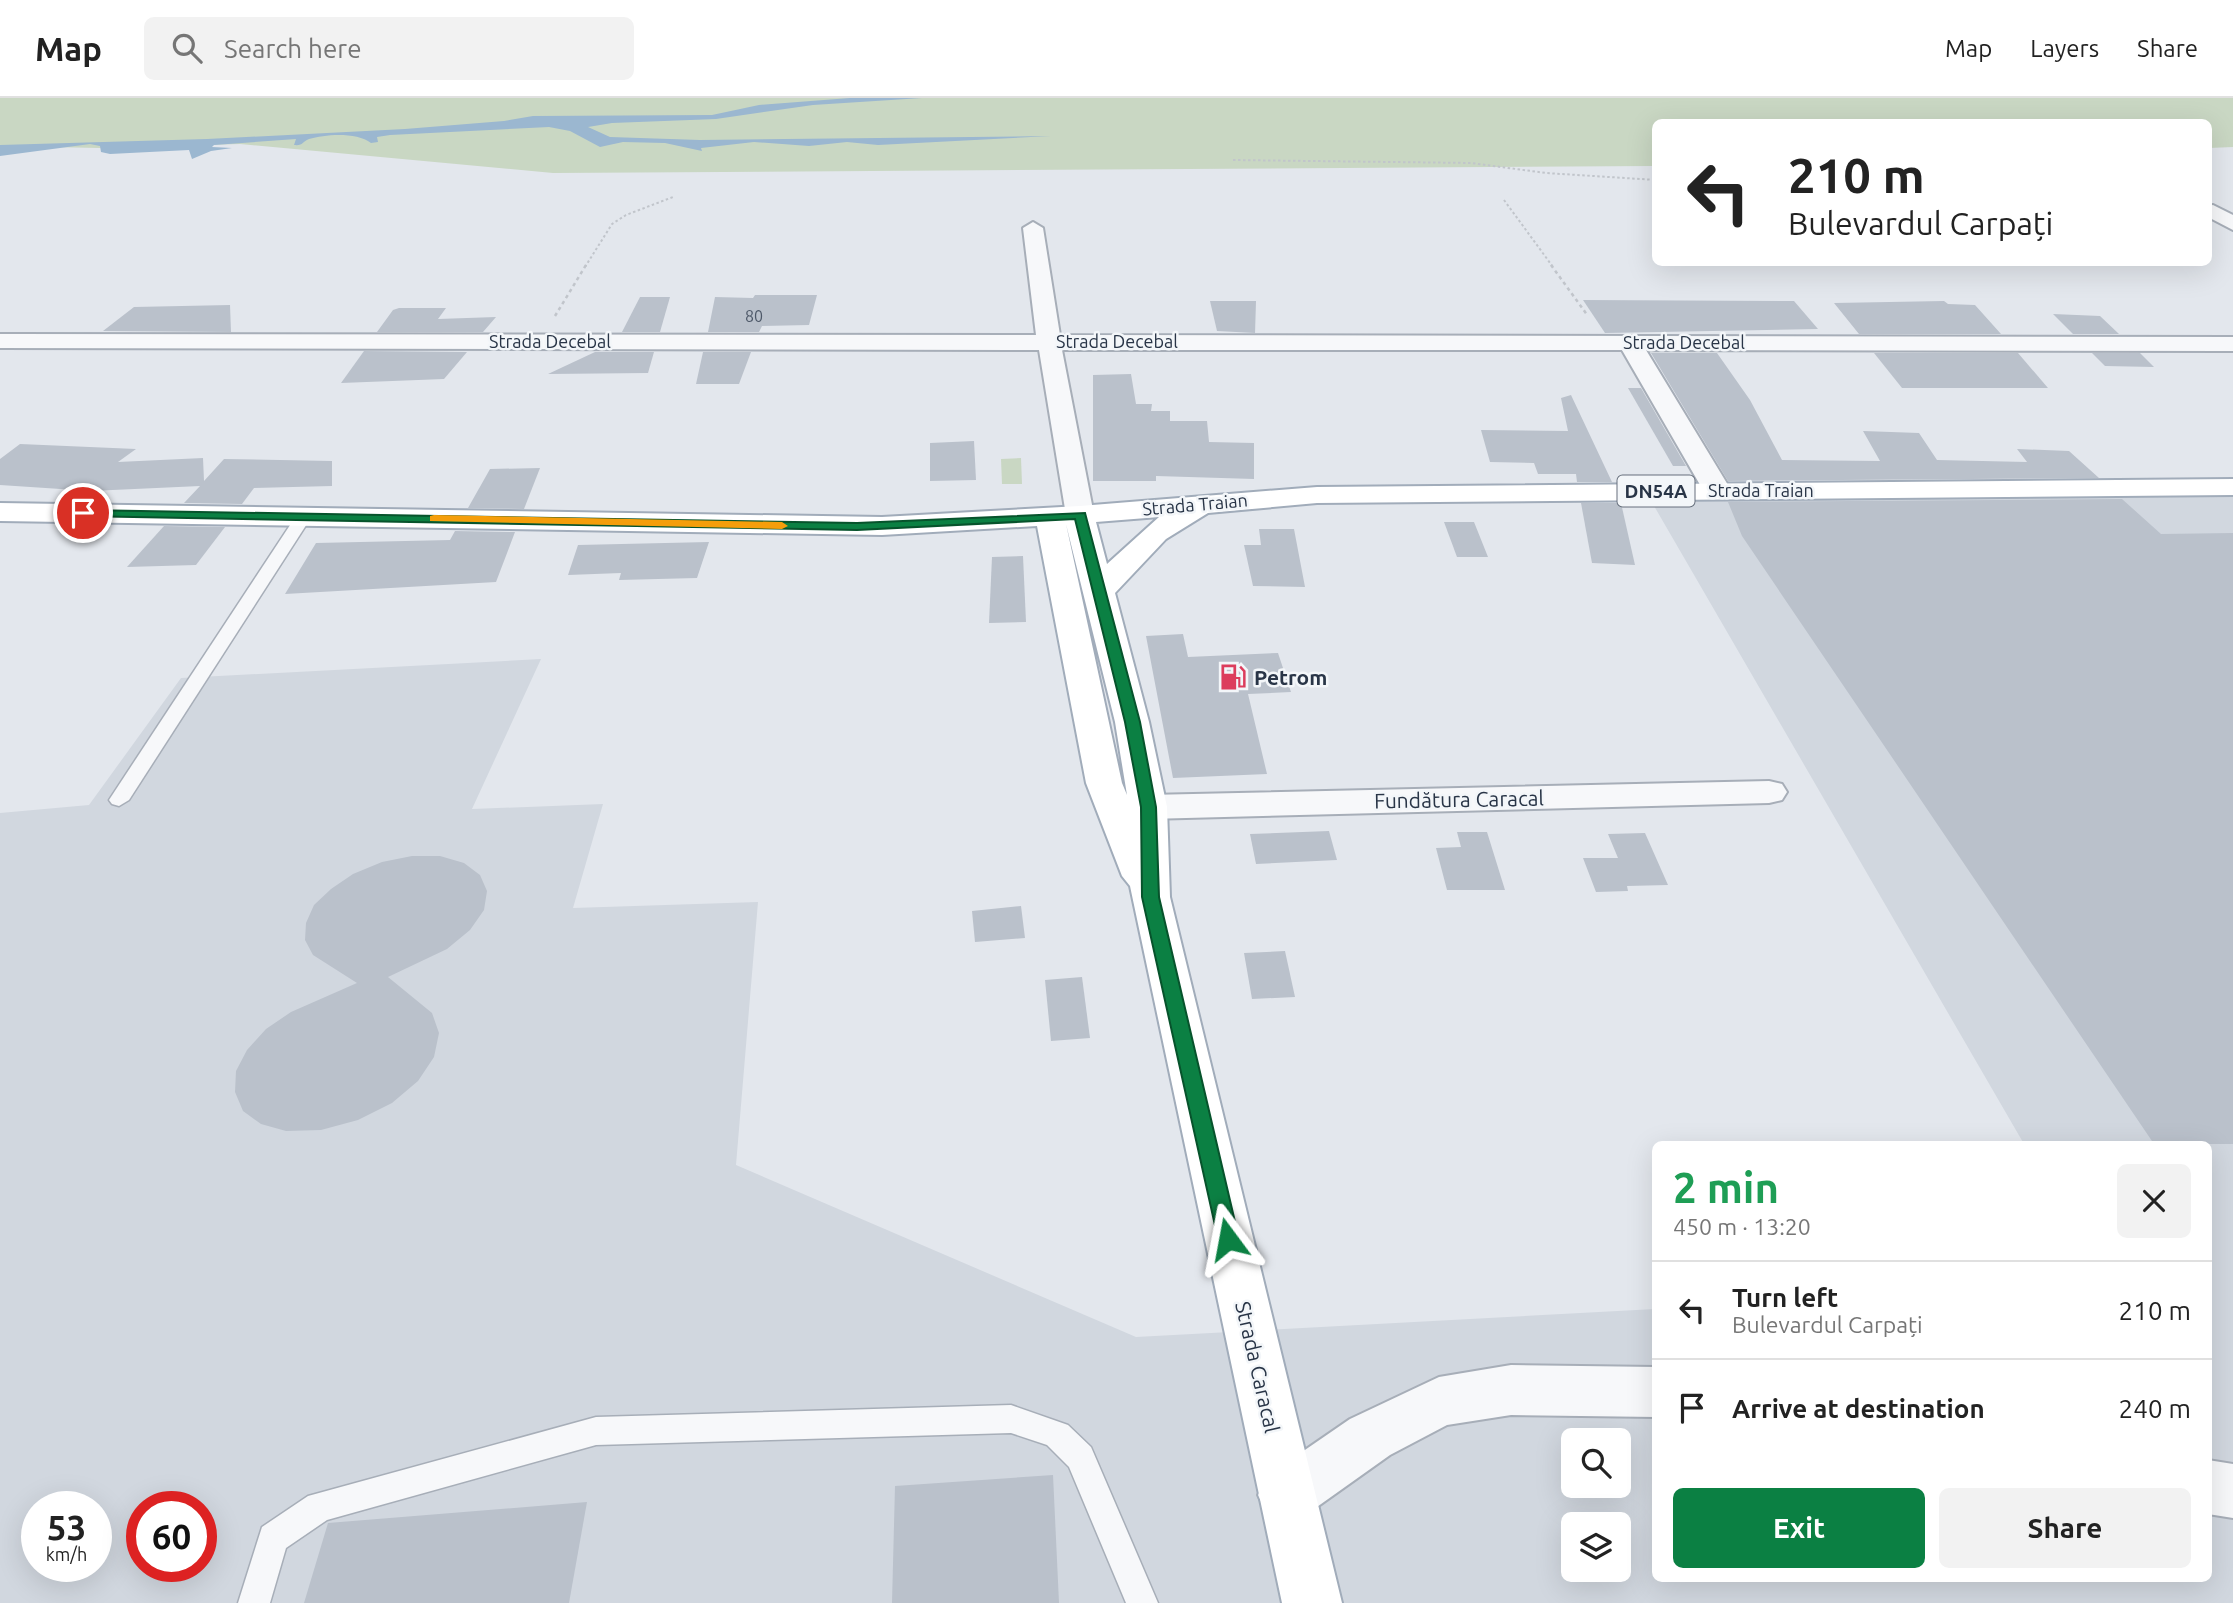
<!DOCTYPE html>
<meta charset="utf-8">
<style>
body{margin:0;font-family:Ubuntu,sans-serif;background:#f2f2f2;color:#222;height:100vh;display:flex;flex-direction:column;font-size:26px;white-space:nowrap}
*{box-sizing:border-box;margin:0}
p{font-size:23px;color:#767676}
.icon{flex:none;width:38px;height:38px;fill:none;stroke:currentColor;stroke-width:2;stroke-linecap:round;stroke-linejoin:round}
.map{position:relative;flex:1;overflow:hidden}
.side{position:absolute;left:1652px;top:1043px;width:560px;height:441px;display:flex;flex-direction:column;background:#fff;border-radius:10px;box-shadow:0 7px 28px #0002}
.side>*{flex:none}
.guide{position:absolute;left:1652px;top:21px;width:560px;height:147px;border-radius:10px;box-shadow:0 7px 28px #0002;background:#fff;color:#222;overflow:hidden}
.tools{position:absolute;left:1561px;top:1330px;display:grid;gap:14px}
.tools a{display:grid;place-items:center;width:70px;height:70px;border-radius:10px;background:#fff;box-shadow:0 7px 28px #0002;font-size:35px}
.speed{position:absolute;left:21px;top:1393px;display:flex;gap:14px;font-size:35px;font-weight:700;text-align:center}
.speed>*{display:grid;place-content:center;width:91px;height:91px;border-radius:50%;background:#fff;box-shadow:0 7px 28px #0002;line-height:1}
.speed small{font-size:18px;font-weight:400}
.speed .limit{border:10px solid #d22;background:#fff;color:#111}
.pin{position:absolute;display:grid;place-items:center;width:60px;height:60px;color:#fff;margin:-30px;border:4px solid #fff;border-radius:50%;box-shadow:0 2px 7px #0007}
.me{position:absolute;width:77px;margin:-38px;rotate:347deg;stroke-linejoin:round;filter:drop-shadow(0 0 5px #0008)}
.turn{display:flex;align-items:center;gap:24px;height:147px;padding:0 21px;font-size:32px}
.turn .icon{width:91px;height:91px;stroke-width:2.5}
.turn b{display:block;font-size:49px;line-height:60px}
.round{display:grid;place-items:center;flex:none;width:74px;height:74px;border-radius:10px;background:#f2f2f2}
.overview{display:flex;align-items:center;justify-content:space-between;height:119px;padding:0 21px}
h1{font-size:42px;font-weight:700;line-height:52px;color:#1e9e55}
.cta{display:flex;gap:14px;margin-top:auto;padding:14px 21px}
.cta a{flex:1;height:80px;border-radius:10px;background:#0b8043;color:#fff;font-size:28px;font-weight:700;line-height:80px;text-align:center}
.cta a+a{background:#f2f2f2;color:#222}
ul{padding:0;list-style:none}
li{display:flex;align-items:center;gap:21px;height:98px;padding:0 21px;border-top:2px solid #e0e0e0}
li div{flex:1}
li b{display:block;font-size:26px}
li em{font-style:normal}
header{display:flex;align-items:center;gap:42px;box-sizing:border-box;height:98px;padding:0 35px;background:#fff;border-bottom:2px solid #e0e0e0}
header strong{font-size:33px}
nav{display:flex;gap:38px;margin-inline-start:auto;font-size:24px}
.search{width:490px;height:63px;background:#f2f2f2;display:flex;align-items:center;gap:18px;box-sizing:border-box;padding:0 24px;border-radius:10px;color:#767676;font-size:26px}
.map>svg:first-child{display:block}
</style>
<header>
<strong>Map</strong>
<div class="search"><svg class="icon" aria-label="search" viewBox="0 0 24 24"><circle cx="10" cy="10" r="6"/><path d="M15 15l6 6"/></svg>Search here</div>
<nav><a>Map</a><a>Layers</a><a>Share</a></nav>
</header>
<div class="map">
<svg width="2233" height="1505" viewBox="0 0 2233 1505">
<rect width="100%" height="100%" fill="#e3e7ed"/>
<path fill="#d1d7df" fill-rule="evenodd" d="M2233,398V1505H0V715L89,707L181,580L541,561L472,711L603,706L573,810L758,804L736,1067L1136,1239L1655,1211L1656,1480H2208V1046H2024L1650,401ZM1573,1342H1619V1388H1573ZM37,1409H96V1468H37ZM142,1409H201V1468H142ZM1573,1426H1619V1472H1573Z"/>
<g fill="#c9d7c3">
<polygon points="0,0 2233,0 2233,49 2209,50 2208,24 1656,24 1655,68 553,75 240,46 99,50 0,48"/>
<polygon points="1021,360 1022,386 1002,386 1001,361"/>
</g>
<path fill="#9bb7d0" d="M850,0H922L813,7L716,21L612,25L588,29L610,39L700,42L1051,38L878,47L847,44L809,48L754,44L701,50L702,53L665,45L623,44L600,49L570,33L549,29L390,37L377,39L378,44L371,45C357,34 326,36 309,41C302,44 303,48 294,47L296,41L214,47L212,49L232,50L211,53L192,61L189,52L110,56L101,54L100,48L90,46L0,58V47L207,41L405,31L504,23L533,18L712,17L759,7Z"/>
<g fill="#bac1cb">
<polygon points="755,197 817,197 809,227 762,228 759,234 708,234 715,199 753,200"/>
<polygon points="640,199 670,199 660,234 622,234"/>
<polygon points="1583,202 1794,203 1818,231 1605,235"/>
<polygon points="1210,203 1256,203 1255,235 1217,233"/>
<polygon points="1944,203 1948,206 1975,207 2001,236 1859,236 1834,205"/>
<polygon points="230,207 231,234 103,233 134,209"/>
<polygon points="399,210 446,210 438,221 496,219 483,234 377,234 393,212"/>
<polygon points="2053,216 2100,218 2119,236 2073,236"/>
<polygon points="364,253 467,254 444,281 341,285"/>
<polygon points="595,254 654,254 648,275 548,276"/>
<polygon points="703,254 751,254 739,286 696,286"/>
<polygon points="1651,255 1717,255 1750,302 1782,362 1880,363 1863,333 1919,335 1937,362 2027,364 2017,351 2069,353 2099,380 1728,383"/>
<polygon points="1874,255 2018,255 2048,290 1902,290"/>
<polygon points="2092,255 2140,255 2154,269 2105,268"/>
<polygon points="1131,276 1136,306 1152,306 1151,313 1170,313 1170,323 1207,323 1209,344 1254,345 1254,381 1156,378 1156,383 1093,383 1093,277"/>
<polygon points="1628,290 1641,290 1686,368 1673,368"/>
<polygon points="1571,297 1612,384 1577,384 1576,376 1538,376 1534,365 1490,364 1481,332 1568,333 1561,300"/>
<polygon points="974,343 976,382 930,383 930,345"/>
<polygon points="20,346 136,351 118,364 203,360 204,383 224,361 332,363 332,388 254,390 242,406 184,405 200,388 91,393 0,387 0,361"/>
<polygon points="540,370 524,411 468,410 490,371"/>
<polygon points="2122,401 2161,436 2233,435 2233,1046 2154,1046 1742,438 1728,404"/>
<polygon points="1581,405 1621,405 1635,467 1592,465"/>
<polygon points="1444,424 1474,424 1488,459 1457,459"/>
<polygon points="164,428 225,429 196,467 127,469"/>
<polygon points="1259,431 1294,431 1305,489 1253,488 1244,447 1261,447"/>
<polygon points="455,433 515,434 496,484 285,496 316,445 450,442"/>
<polygon points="709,444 697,480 619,482 621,475 568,477 578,447"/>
<polygon points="1023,458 1026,524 989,525 992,459"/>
<polygon points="1183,536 1188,559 1278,555 1291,594 1248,596 1267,676 1173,680 1146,538"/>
<polygon points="1329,733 1337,762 1256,766 1250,736"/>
<polygon points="1457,734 1487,734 1505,792 1447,792 1436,750 1461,749"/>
<polygon points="1645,735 1668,787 1627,788 1628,793 1596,794 1583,760 1618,760 1608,736"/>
<polygon points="412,758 440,758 464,765 480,777 487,793 484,812 470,832 447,851 388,879 432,915 439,935 434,959 418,983 392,1005 358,1022 321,1032 286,1033 261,1026 243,1013 235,994 236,973 247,952 266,931 291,914 357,885 313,857 305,842 306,825 314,807 331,791 353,776 382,764"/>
<polygon points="1021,808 1025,840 975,844 972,813"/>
<polygon points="1285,853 1295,899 1252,901 1244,855"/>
<polygon points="1082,879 1090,940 1051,943 1045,882"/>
<polygon points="1053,1377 1059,1505 892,1505 895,1388"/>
<polygon points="587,1404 569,1505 304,1505 328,1425"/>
</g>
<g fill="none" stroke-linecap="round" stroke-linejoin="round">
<g stroke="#a7aeb8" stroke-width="3">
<g id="service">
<polygon points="304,413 312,418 129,702 119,708 112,706 109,702 296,418"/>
<polygon points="1011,1307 1068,1327 1091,1349 1158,1505 1126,1505 1069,1369 1047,1347 1011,1335 596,1347 327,1422 286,1450 270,1505 238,1505 262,1429 308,1398 596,1319"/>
</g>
</g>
<g stroke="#a7aeb8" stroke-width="4">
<g id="minor">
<polygon points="2213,107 2233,117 2233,132 2208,119 2208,108"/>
<polygon points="1033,124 1043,130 1060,237 2233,239 2233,253 1646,252 1731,392 1727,398 1717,400 1707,398 1703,392 1622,252 1062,252 1094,417 1090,423 1080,426 1070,423 1066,417 1039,252 0,250 0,236 1036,237 1023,130"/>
<polygon points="1769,683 1782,686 1787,694 1782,702 1769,705 1148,721 1135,717 1129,709 1135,701 1148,697"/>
<polygon points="1511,1267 1656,1269 1656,1319 1511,1317 1447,1327 1390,1357 1307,1416 1287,1424 1267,1416 1258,1397 1267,1378 1350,1321 1439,1279"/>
<polygon points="2208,1362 2233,1366 2233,1420 2208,1416"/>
</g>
</g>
<g stroke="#a1acba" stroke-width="4">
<path id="primary" d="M2233,381V397L1317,405L1208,415L1166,441L1115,495L1149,624L1167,709L1170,799L1342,1505H1282L1130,788L1122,778L1086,685L1037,428L882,437L0,423V405L882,419L1080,408L1317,389ZM1159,419L1107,466L1096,424ZM1066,426L1115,624L1127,697L1122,685Z"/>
</g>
<g stroke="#c1c5cb" stroke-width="2" stroke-dasharray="2.5 2.5" stroke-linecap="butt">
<polyline points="1233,62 1471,65 1546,75 1656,82"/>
<polyline points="1504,102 1553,169"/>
<polyline points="585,169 612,126 626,117 673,99"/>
</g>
<g stroke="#c1c5cb" stroke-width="2.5" stroke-dasharray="3.5 3.5" stroke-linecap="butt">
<polyline points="1551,167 1588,218"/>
<polyline points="555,218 586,167"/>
</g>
<use href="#service" fill="#f7f8fa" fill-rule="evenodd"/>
<use href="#minor" fill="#f7f8fa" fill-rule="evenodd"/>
<use href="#primary" fill="#fff" fill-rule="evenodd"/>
</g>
<polygon fill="#0b8043" stroke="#07532c" stroke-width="2" points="83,412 857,425 1085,415 1140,624 1156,709 1159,799 1239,1141 1236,1147 1228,1150 1221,1147 1218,1141 1142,799 1141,709 1125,624 1075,421 857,432 79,418 77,415"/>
<polygon fill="#f59e0b" points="434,417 782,424 788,428 782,431 430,423 430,418"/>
<defs>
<g id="fuel-bare" transform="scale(2.1)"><path d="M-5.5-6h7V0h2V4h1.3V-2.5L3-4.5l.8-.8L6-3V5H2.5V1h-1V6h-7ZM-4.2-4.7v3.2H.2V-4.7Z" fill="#dc3d5d" stroke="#f3f6f9" stroke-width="2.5" paint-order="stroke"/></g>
</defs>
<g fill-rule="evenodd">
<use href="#fuel-bare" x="1233" y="579"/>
</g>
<g text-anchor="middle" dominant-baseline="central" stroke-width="5" stroke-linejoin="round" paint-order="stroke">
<g font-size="16" fill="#4d5868">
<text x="754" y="218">80</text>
</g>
<g font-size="18" fill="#293547" stroke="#f3f6f9">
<text x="550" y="243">Strada Decebal</text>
<text x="1117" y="243">Strada Decebal</text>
<text x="1684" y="244">Strada Decebal</text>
<text x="1761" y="392">Strada Traian</text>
<text transform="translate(1195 406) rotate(-5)">Strada Traian</text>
</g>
<rect fill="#f3f6f9" stroke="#666f7c" stroke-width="2" x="1617.5" y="377.5" width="77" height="31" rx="5"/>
<g font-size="19" font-weight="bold" fill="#293547">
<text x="1656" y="393">DN54A</text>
</g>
<g font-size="21" font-weight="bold" fill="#293547" stroke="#f3f6f9" text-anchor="start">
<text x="1254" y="579">Petrom</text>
</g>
<g font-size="21" fill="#293547" stroke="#f3f6f9">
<text transform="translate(1459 701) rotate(-1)">Fundătura Caracal</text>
<text transform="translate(1258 1269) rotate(77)">Strada Caracal</text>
</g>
</g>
</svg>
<div class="tools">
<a><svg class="icon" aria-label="search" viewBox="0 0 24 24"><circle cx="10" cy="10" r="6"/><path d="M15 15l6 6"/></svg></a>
<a><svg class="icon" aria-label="layers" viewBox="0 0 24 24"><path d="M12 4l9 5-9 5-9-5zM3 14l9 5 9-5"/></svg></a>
</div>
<div class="speed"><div>53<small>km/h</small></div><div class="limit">60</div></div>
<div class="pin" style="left:83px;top:415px;background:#d93025"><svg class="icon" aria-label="arrive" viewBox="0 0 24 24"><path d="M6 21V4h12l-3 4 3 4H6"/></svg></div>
<svg class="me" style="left:1228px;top:1141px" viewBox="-20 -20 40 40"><path d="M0-17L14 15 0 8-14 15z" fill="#0b8043" stroke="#fff" stroke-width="4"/></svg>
<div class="guide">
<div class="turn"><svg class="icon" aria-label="left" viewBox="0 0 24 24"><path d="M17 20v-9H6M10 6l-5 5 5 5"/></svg><div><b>210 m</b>Bulevardul Carpați</div></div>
</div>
<section class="side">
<div class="overview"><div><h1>2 min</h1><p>450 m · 13:20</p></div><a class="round"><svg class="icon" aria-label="close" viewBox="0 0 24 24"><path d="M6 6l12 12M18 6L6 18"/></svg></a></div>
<ul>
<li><svg class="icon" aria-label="left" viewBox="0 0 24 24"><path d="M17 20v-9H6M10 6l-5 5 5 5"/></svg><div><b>Turn left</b><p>Bulevardul Carpați</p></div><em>210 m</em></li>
<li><svg class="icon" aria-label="arrive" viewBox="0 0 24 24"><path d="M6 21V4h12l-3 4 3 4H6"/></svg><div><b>Arrive at destination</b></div><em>240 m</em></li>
</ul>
<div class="cta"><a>Exit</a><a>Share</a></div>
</section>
</div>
